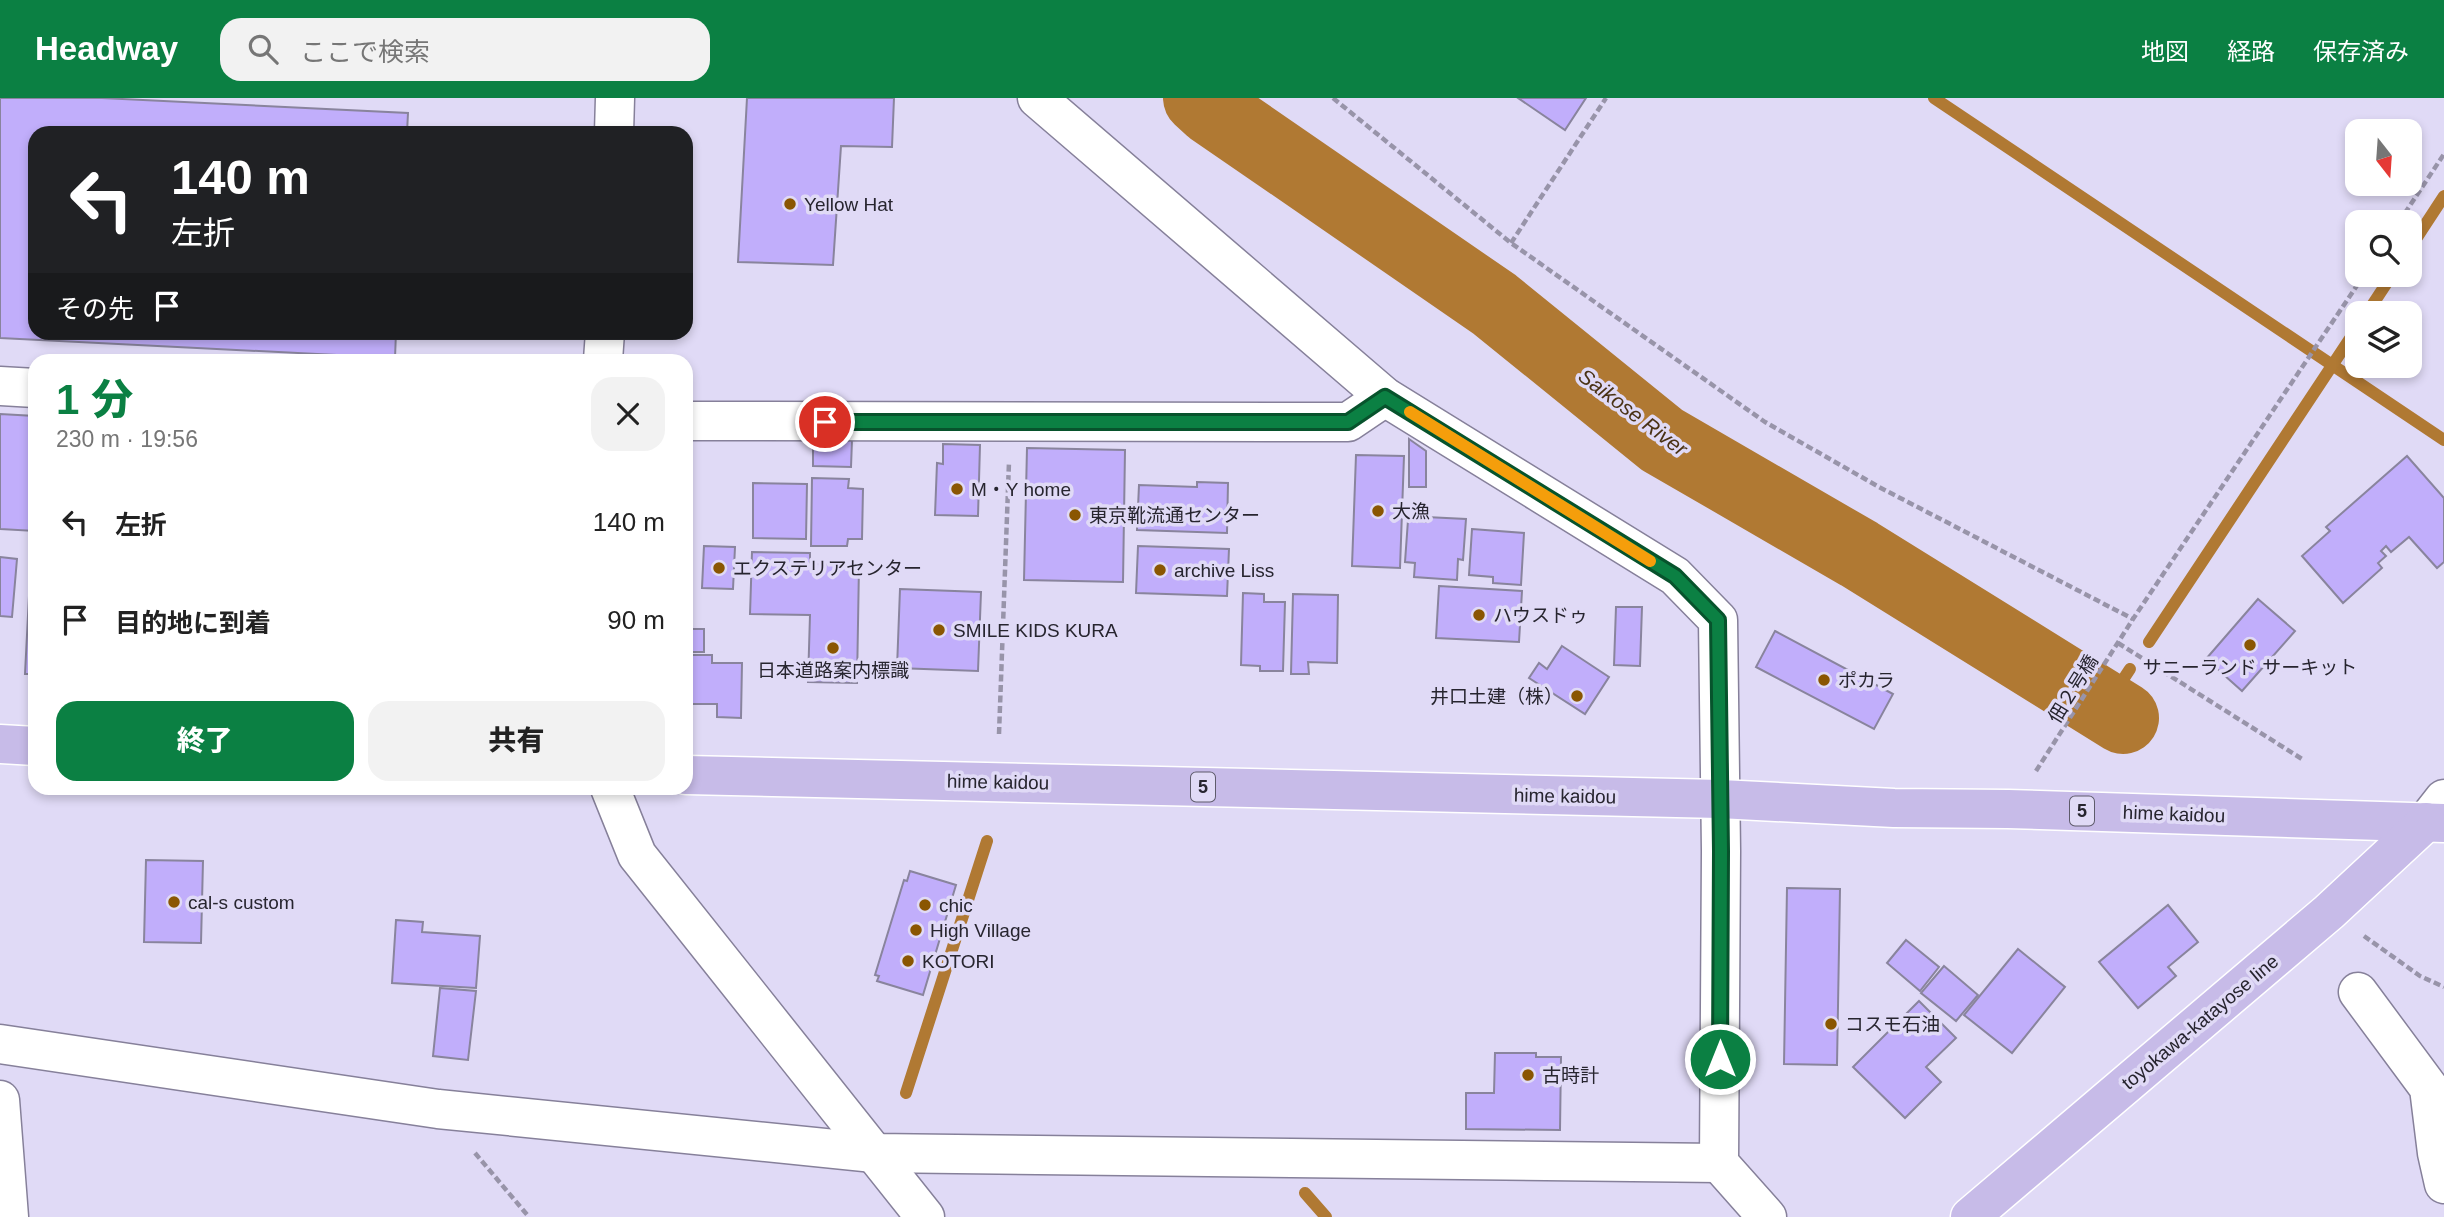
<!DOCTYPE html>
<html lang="ja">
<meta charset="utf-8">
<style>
body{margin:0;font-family:Arial,"Noto Sans JP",sans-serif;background:#f2f2f2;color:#222;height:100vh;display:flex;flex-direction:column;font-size:26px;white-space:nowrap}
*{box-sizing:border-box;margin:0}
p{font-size:23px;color:#767676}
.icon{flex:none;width:38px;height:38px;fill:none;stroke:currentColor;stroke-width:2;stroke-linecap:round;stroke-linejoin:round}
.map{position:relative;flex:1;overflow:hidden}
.panel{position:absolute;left:28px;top:256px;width:665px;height:441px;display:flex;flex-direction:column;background:#fff;border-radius:21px;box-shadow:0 4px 10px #0003}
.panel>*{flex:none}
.hud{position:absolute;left:28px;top:28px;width:665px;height:214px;border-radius:21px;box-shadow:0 4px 10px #0003;background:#202124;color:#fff;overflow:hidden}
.needle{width:46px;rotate:163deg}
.tools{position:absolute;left:2345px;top:21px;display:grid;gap:14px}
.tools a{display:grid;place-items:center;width:77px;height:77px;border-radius:14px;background:#fff;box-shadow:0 4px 10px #0003;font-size:35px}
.pin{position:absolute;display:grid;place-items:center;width:60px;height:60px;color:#fff;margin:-30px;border:4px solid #fff;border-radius:50%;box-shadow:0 2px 7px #0007}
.me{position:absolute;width:77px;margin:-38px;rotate:0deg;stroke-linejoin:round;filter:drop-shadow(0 0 5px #0008)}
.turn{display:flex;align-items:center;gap:24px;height:147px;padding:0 28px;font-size:32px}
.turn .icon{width:91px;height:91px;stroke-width:2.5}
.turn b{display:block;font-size:49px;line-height:60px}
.then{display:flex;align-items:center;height:66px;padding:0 28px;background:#0003;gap:14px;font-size:26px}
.round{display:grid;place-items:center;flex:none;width:74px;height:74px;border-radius:21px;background:#f2f2f2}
.headline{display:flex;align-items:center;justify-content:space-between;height:119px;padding:0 28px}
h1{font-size:42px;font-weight:800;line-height:52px;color:#0b8043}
.cta{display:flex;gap:14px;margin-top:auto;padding:14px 28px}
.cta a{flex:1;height:80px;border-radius:21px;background:#0b8043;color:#fff;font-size:28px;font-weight:800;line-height:80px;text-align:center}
.cta a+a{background:#f2f2f2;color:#222}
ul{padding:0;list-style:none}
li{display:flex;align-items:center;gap:21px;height:98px;padding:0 28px}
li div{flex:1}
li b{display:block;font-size:26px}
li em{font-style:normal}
header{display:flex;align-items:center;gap:42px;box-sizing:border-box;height:98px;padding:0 35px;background:#0b8043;color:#fff}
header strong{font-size:33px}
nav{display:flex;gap:38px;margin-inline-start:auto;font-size:24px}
.search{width:490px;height:63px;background:#f2f2f2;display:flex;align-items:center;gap:18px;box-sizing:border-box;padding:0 24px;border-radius:21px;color:#767676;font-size:26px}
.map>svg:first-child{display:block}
</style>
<header>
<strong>Headway</strong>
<div class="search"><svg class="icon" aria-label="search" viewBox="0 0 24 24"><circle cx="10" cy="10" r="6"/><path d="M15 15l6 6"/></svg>ここで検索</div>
<nav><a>地図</a><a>経路</a><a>保存済み</a></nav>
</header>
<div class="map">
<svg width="2444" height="1119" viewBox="0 0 2444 1119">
<rect width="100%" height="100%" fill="#e0daf6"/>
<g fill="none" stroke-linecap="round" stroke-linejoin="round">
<g stroke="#b07933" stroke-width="12">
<polyline points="1934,0 2444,342"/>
<polyline points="2410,150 2444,98"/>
<polyline points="2367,215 2392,177"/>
<polyline points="2149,544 2357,230"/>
<polyline points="2105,609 2130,571"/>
<polyline points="906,995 987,743"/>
<polyline points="1305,1095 1326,1119"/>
</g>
<polyline stroke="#b07933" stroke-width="72" points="1199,0 1211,11 1494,206 1662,342 1859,456 2123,620"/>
</g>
<g fill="#c1aefb" stroke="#89849d" stroke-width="2">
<polygon points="0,0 102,0 408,15 407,35 35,35 35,234 396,234 395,260 0,240"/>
<polygon points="747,0 894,0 892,49 841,48 833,167 738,164"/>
<polygon points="1518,0 1586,0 1565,32"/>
<polygon points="0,316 35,318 35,433 0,431"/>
<polygon points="813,341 852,342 851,369 813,368"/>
<polygon points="1409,341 1426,353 1426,389 1409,389"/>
<polygon points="943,346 980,347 978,418 935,417 937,365 943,366"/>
<polygon points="1027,350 1125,352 1123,484 1024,482"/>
<polygon points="1356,357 1404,358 1400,470 1352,468"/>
<polygon points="2407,358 2444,400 2444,464 2437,470 2409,439 2391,454 2386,448 2381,453 2386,458 2378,465 2382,470 2343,505 2302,458 2330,433 2326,429"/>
<polygon points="812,380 849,381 848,390 863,391 862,441 848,441 847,448 811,448"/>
<polygon points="1197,384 1228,385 1227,435 1137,432 1139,387 1197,389"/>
<polygon points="753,385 807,386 806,441 753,440"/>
<polygon points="1426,419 1466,421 1463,462 1458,461 1457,482 1414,479 1415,465 1405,464 1408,422 1426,424"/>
<polygon points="1472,431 1524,435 1521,487 1493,485 1493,479 1469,477"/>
<polygon points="32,433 35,433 35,459 31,459"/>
<polygon points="704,448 735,449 733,491 702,490"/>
<polygon points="1138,448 1229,451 1227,498 1136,495"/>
<polygon points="752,454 810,455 810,466 859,467 857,585 808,584 810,517 750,516"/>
<polygon points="0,459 17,461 12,519 0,518"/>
<polygon points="31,459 35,459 35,576 25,576"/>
<polygon points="1439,488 1522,493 1519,544 1436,540"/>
<polygon points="900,491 981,494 978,573 897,570"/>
<polygon points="1243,495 1264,496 1264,504 1285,504 1283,573 1260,573 1260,568 1241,567"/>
<polygon points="1293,496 1338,497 1337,565 1308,564 1309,576 1291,576"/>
<polygon points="2258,501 2295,533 2242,593 2206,561"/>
<polygon points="1616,509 1642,509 1640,568 1614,567"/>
<rect x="686" y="531" width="18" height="23"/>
<polygon points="1775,533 1893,596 1874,631 1756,569"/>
<polygon points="1562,548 1609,579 1585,616 1529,580 1539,565 1547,571"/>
<polygon points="686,557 712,557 712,565 742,565 741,620 717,619 717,606 686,606"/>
<polygon points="146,762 203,763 201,845 144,844"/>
<polygon points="910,773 956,787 923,897 877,883 879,878 875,877 904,782 907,783"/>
<polygon points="1787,790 1840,791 1837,967 1784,966"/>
<polygon points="2168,807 2198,844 2168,869 2176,878 2138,910 2099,864"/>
<polygon points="396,822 423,824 422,834 480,838 476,890 392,885"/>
<polygon points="1906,842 1939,869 1920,893 1887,865"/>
<polygon points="2018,851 2065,889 2012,955 1964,917"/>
<polygon points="1944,868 1978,897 1956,923 1921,895"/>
<polygon points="440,890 476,893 468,962 433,958"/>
<polygon points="1919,903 1956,940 1926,969 1941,984 1905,1020 1853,969"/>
<polygon points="1495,955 1536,955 1536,959 1561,959 1560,1032 1466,1031 1466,995 1494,995"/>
</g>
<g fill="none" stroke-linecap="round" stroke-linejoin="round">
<g stroke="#86809a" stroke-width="41">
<g id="minor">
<polyline points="1037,0 1385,299 1675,478 1718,522 1721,753 1719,1065 1767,1119"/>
<polyline points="614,35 615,0"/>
<polyline points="603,262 605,234"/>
<polyline points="0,288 35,290"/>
<polyline points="686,323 1348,324 1385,299"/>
<polyline points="610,690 637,757 925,1119"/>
<polyline points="2426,724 2444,701"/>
<polyline points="2358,894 2429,990 2437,1055 2444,1086"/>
<polyline points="0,946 438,1011 874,1055 1719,1065"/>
<polyline points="0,1002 9,1119"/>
</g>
</g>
<g stroke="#fff" stroke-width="41">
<g id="major">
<polyline points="0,646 35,648"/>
<polyline points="686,677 1720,701 1894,710 2008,711 2444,725"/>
<polyline points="1970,1119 2329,814 2426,724"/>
</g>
</g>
<g stroke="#9894a9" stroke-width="4.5" stroke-dasharray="7 3.5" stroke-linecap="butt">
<polyline points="1333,0 1511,145 1765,324 1879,389 2133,521"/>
<polyline points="2399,124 2444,56"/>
<polyline points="1511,145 1606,0"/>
<polyline points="2118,545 2302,661"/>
<polyline points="999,636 1009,364"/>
<polyline points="2036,673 2133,521 2364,177"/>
<polyline points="2364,838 2420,878 2444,889"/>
<polyline points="475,1055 529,1119"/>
</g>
<use href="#minor" stroke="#fff" stroke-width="38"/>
<use href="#major" stroke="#c7bbe8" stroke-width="38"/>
</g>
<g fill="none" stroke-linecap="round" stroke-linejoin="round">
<g stroke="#07532c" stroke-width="18">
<polyline id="route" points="825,324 1348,324 1385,299 1675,478 1718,522 1721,753 1720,961"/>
</g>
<use href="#route" stroke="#0b8043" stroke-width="12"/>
<polyline stroke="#f59e0b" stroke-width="12" points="1410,314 1650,463"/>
</g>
<g fill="#8a5602" stroke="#e0daf6" stroke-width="2.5">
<circle cx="790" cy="106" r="7"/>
<circle cx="957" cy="391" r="7"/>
<circle cx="1378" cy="413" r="7"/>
<circle cx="1075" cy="417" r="7"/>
<circle cx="719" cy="470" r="7"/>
<circle cx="1160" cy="472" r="7"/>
<circle cx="1479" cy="517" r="7"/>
<circle cx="939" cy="532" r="7"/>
<circle cx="2250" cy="547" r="7"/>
<circle cx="833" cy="550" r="7"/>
<circle cx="1824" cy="582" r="7"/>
<circle cx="1577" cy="598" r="7"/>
<circle cx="174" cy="804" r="7"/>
<circle cx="925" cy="807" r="7"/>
<circle cx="916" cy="832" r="7"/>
<circle cx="908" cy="863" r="7"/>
<circle cx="1831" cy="926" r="7"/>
<circle cx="1528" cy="977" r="7"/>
</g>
<g text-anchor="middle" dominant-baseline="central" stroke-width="7" stroke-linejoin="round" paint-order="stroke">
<g fill="#e0daf6" stroke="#5e5b6b" stroke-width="2">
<rect x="1191" y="674.5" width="24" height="29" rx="5"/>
<rect x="2070" y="698.5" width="24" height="29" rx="5"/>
</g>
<g font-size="18" font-weight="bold" fill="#27252f">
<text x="1203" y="689">5</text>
<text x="2082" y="713">5</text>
</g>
<g font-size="19" fill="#27252f" stroke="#e0daf6" text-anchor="start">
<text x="804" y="106">Yellow Hat</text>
<text x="971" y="391">M・Y home</text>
<text x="1392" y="413">大漁</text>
<text x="1089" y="417">東京靴流通センター</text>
<text x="733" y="470">エクステリアセンター</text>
<text x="1174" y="472">archive Liss</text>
<text x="1493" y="517">ハウスドゥ</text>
<text x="953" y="532">SMILE KIDS KURA</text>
<text x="2250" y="569" text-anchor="middle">サニーランド サーキット</text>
<text x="833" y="572" text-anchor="middle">日本道路案内標識</text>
<text x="1838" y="582">ポカラ</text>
<text x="1563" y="598" text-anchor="end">井口土建（株）</text>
<text x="188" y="804">cal-s custom</text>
<text x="939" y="807">chic</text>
<text x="930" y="832">High Village</text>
<text x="922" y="863">KOTORI</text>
<text x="1845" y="926">コスモ石油</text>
<text x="1542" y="977">古時計</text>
</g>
<g font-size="19" fill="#27252f" stroke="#e0daf6">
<text transform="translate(2073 591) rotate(-58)">佃２号橋</text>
<text transform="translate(998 684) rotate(1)">hime kaidou</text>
<text transform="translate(1565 698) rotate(1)">hime kaidou</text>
<text transform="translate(2174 716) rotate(2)">hime kaidou</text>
<text transform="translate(2200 924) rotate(-40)">toyokawa-katayose line</text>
</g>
<g font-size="21" font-style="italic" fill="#4a3215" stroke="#e0daf6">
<text transform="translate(1633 314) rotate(37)">Saikose River</text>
</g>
</g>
</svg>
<div class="tools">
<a><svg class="needle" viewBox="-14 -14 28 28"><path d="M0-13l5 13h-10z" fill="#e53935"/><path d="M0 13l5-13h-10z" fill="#767676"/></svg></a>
<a><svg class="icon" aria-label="search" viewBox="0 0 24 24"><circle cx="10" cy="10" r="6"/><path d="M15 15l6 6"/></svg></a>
<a><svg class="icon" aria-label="layers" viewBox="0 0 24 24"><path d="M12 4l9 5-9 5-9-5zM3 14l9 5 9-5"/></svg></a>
</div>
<div class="pin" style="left:825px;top:324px;background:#d93025"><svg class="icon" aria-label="arrive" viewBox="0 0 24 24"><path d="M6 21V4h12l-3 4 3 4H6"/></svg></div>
<svg class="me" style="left:1720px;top:961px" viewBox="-20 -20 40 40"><circle r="17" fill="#0b8043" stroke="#fff" stroke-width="3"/><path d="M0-11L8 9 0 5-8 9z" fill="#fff"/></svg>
<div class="hud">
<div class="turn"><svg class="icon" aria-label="left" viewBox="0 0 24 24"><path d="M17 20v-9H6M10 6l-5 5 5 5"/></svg><div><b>140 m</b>左折</div></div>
<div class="then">その先<svg class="icon" aria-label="arrive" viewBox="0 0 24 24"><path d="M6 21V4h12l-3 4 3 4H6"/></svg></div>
</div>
<section class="panel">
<div class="headline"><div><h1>1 分</h1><p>230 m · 19:56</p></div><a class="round"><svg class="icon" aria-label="close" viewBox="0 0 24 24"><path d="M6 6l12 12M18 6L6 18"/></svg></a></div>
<ul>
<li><svg class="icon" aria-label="left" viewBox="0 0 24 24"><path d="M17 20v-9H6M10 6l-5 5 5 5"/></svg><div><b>左折</b></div><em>140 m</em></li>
<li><svg class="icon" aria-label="arrive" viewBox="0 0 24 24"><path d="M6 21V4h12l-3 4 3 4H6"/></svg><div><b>目的地に到着</b></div><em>90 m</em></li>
</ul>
<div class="cta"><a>終了</a><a>共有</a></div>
</section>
</div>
